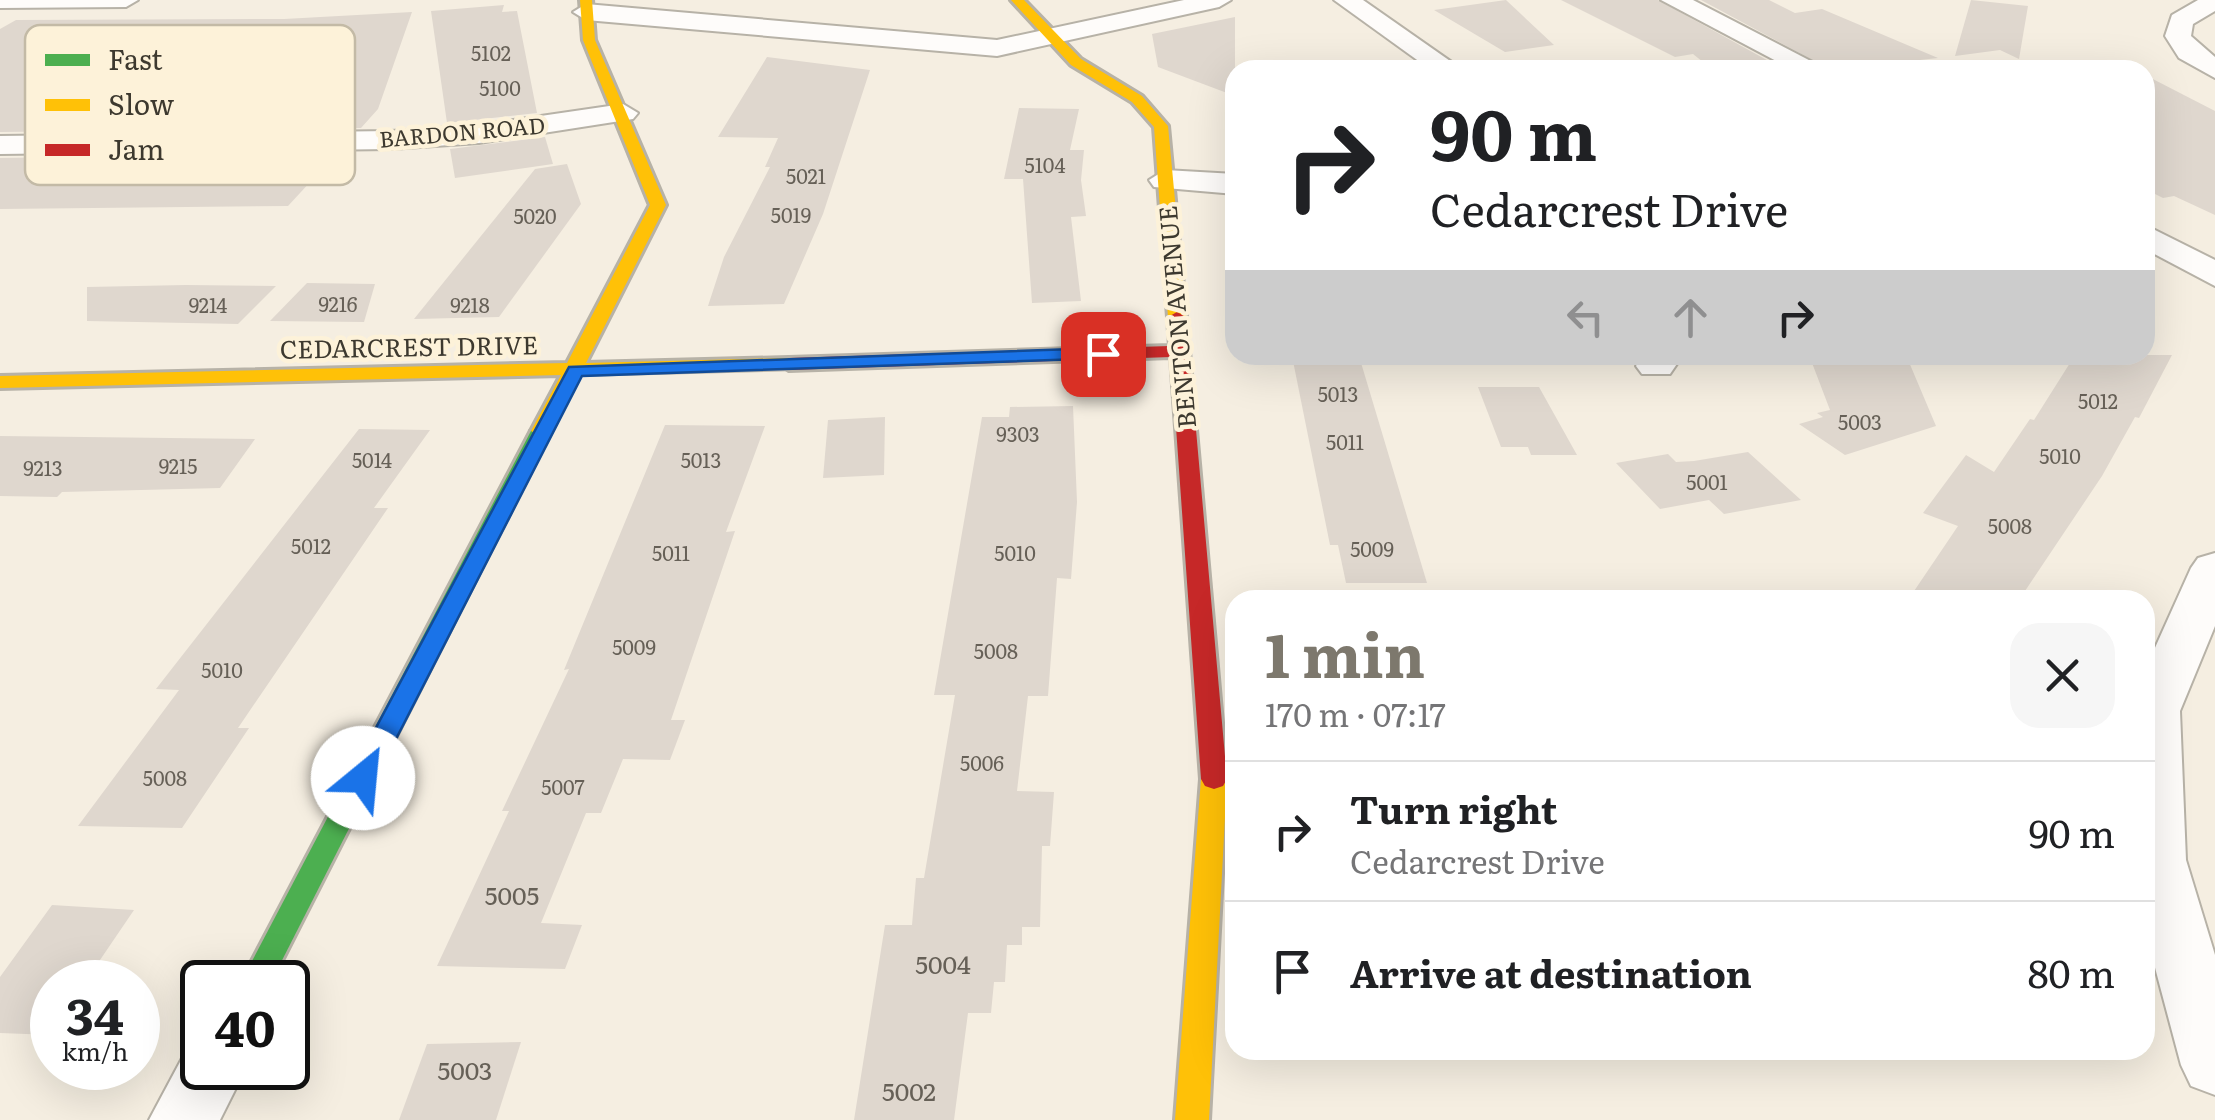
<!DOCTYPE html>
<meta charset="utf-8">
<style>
body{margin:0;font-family:Literata,serif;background:#f6f6f6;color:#202124;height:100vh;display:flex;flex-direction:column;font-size:38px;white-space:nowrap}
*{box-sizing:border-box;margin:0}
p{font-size:32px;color:#757577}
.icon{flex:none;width:55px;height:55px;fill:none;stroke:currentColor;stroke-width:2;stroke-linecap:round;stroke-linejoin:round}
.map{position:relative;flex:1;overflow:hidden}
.panel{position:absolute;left:1225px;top:590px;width:930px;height:470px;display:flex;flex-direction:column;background:#fff;border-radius:30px;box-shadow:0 10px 40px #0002}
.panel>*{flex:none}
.banner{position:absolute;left:1225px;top:60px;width:930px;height:305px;border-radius:30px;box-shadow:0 10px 40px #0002;background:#fff;color:#202124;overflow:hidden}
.speed{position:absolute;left:30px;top:960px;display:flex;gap:20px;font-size:50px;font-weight:700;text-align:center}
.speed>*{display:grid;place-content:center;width:130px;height:130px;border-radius:50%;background:#fff;box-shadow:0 10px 40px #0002;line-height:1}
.speed small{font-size:25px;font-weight:400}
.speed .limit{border:5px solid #111;border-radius:15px;background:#fff;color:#111}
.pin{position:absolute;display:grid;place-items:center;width:85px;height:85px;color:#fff;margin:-42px;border-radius:20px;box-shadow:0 5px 15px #0006}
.me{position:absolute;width:110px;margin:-55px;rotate:28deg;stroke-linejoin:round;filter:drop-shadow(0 0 8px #0008)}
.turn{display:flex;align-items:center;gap:35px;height:210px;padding:0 40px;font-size:45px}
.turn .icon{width:130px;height:130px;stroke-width:2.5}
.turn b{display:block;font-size:70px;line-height:85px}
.lanes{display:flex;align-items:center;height:95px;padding:0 40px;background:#0003;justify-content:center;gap:50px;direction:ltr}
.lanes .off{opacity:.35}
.round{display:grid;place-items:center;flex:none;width:105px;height:105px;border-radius:30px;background:#f6f6f6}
.summary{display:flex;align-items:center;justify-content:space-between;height:170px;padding:0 40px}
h1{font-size:60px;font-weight:700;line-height:75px;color:#7d786d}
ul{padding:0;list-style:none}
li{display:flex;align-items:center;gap:30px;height:140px;padding:0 40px;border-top:2px solid #e0e0e0}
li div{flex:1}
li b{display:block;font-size:38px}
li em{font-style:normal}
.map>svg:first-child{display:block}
</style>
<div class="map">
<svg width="2215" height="1120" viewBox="0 0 2215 1120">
<rect width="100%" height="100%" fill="#f5eee1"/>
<g fill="#dfd7ce">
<polygon points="1506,0 1554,45 1505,52 1434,10"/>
<polygon points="1561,0 1658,0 1785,70 1713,70 1693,54 1675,57"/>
<polygon points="1701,0 1769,0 1795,13 1822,9 1938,58 1831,70"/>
<polygon points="1971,0 2028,6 2019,59 2000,50 1955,56"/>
<polygon points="504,5 502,12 517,11 537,113 447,123 431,11"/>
<polygon points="412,12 378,109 361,128 0,132 0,29 16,20 284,19"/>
<polygon points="1235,17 1235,96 1158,67 1152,34"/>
<polygon points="767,57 870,70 823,214 784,304 708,306 724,257 770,167 765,167 778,138 718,137"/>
<polygon points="2145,75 2215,111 2215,215 2174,196 2163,198 2145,189"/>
<polygon points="1019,108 1079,109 1070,150 1084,150 1081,180 1086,216 1071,217 1081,301 1032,303 1023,179 1004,179"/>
<polygon points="545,137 553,164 455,178 450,149"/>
<polygon points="337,153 288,206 0,209 0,158"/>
<polygon points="567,164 581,204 499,317 414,319 535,169"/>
<polygon points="307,283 375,284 364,322 270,321"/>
<polygon points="186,285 276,286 238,324 87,321 87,287"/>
<polygon points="1809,355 1906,355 1936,426 1845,455 1799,424 1823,417 1817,413 1830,410"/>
<polygon points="2075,355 2172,355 2139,418 2135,417 2102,476 2019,600 1908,600 1958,526 1923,513 1966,455 1994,472 2030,419 2034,420"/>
<polygon points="1292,356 1359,356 1427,583 1346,583 1338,545 1330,545"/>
<polygon points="1478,387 1539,387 1577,455 1531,455 1528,447 1501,447"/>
<polygon points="1073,406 1077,502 1071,579 1057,578 1048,696 1028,696 1017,791 1054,792 1050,846 1042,846 1040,927 1022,927 1022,945 1007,945 1005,982 994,982 991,1013 968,1013 954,1120 854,1120 885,925 912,925 916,878 924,878 955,695 934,695 982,417 1009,417 1010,407"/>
<polygon points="885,417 884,475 823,478 828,420"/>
<polygon points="665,425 765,426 726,532 735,531 671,720 685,720 670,760 623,759 601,813 586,813 541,923 582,925 565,969 437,966 509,811 502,811 569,669 564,670"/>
<polygon points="359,429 430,430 374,508 388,508 238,728 249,728 182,828 78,826 179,690 156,689"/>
<polygon points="0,436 255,439 220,488 62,492 57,497 0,496"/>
<polygon points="1748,452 1801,500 1724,514 1709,500 1660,509 1616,463 1668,454 1676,462 1694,461"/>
<polygon points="52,905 134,910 85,982 52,982 52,1035 0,1033 0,977"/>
<polygon points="521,1042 496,1120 399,1120 427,1044"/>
</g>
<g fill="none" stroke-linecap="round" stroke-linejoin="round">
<g stroke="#b7b2a7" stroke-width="4">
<g id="street">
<polygon points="0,0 138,0 126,7 0,8"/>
<polygon points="1184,0 1231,0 1219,7 997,56 586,20 573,12 586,4 997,40"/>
<polygon points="1334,0 1363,0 1463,70 1431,70"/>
<polygon points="1661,0 1693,0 1828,70 1793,70"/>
<polygon points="2198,0 2215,0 2215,11 2193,24 2191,36 2215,57 2215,78 2179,58 2165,36 2172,15"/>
<polygon points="623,104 638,113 633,119 479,143 391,149 0,154 0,136 391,131 479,125"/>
<polygon points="1165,170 1235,174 1235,194 1154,187 1149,180"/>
<polygon points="2145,225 2215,260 2215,286 2145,249"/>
<polygon points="1643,355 1683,355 1670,374 1642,374 1636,366"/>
<polygon points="2215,553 2215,626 2180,711 2186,860 2215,955 2215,1095 2191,1086 2181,1065 2145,930 2145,670 2191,568 2198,558"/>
<polygon points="202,1041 202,1068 246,1068 220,1120 149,1120 188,1047"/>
</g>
</g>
<g stroke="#b7b2a7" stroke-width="6">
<polygon id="fast" points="541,425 551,431 271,982 241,982 531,431"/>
</g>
<g stroke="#b7b2a7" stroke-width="6">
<g id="slow">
<polygon points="580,0 592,0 595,40 666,205 586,363 789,358 798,364 796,368 580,374 551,431 541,437 531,431 561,375 0,388 0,376 567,363 650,205 583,40"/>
<polygon points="1011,0 1024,0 1081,59 1142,96 1168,126 1186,317 1183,321 1177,322 1168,317 1154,127 1132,102 1071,65"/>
<polygon points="1214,769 1223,772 1227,779 1209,1120 1175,1120 1201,779 1205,772"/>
</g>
</g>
<g stroke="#b7b2a7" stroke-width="6">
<polygon id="jam" points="1177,312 1186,317 1227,779 1223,786 1214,789 1205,786 1201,779 1171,357 789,370 780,364 789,358 1170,346 1168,317"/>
</g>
<use href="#street" fill="#fefcfa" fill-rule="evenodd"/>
<use href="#fast" fill="#4caf50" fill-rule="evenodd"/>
<use href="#slow" fill="#ffc107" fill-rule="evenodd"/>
<use href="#jam" fill="#c62828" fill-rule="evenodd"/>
</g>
<polygon fill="#1a73e8" stroke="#114b97" stroke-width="2.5" points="1103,348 1112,354 1110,358 582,376 376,778 372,785 353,785 349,778 569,367"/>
<g text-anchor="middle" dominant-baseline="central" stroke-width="9" stroke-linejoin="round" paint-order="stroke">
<g font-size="20" fill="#666057">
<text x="491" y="52">5102</text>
<text x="500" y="87">5100</text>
<text x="1045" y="164">5104</text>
<text x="806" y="175">5021</text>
<text x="791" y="214">5019</text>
<text x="535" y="215">5020</text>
<text x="338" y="303">9216</text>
<text x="208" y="304">9214</text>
<text x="470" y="304">9218</text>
<text x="1338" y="393">5013</text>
<text x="2098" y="400">5012</text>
<text x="1860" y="421">5003</text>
<text x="1018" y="433">9303</text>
<text x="1345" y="441">5011</text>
<text x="2060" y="455">5010</text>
<text x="372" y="459">5014</text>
<text x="701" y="459">5013</text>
<text x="178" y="465">9215</text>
<text x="43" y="467">9213</text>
<text x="1707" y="481">5001</text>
<text x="2010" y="525">5008</text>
<text x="311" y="545">5012</text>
<text x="1372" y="548">5009</text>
<text x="671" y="552">5011</text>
<text x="1015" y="552">5010</text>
<text x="634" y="646">5009</text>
<text x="996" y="650">5008</text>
<text x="222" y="669">5010</text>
<text x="982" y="762">5006</text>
<text x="165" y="777">5008</text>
<text x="563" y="786">5007</text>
</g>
<g font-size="22" fill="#3d392f" stroke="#fdf2d9">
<text transform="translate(462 131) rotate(-5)">BARDON ROAD</text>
</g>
<g font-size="25" fill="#3d392f" stroke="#fdf2d9">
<text transform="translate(1176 317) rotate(-95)">BENTON AVENUE</text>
<text transform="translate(409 346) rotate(-1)">CEDARCREST DRIVE</text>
</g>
<g font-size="25" fill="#666057">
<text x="512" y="894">5005</text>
<text x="943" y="963">5004</text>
<text x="465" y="1069">5003</text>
<text x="909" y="1090">5002</text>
</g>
</g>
<rect x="25" y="25" width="330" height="160" rx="15" fill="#fdf2d9" stroke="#c3baa6" stroke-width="2.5"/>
<rect x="45" y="54" width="45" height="12" fill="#4caf50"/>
<rect x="45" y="99" width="45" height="12" fill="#ffc107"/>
<rect x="45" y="144" width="45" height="12" fill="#c62828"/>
<g font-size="28" fill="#3d392f">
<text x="108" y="70">Fast</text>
<text x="108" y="115">Slow</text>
<text x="108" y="160">Jam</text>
</g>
</svg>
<div class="speed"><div>34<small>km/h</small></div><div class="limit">40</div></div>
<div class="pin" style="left:1103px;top:354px;background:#d93025"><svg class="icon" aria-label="arrive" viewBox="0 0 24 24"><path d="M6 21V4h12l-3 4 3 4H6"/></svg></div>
<svg class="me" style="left:363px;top:778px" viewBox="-20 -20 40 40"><circle r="19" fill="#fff"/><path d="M0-13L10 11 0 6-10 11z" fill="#1a73e8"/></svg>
<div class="banner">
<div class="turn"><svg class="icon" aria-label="right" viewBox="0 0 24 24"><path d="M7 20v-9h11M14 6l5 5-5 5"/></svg><div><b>90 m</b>Cedarcrest Drive</div></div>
<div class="lanes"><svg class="icon off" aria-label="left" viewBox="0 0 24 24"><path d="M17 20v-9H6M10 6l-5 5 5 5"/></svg><svg class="icon off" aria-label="ahead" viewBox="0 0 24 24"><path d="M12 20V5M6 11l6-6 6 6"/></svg><svg class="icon" aria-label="right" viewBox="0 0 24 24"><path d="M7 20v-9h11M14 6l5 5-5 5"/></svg></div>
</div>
<section class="panel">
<div class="summary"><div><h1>1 min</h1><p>170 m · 07:17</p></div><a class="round"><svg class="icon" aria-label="close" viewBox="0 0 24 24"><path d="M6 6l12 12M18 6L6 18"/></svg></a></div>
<ul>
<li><svg class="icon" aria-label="right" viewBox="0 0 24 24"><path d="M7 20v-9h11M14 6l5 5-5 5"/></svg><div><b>Turn right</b><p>Cedarcrest Drive</p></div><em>90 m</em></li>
<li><svg class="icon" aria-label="arrive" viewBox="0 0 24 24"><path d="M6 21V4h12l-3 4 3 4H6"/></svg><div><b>Arrive at destination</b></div><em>80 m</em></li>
</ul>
</section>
</div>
